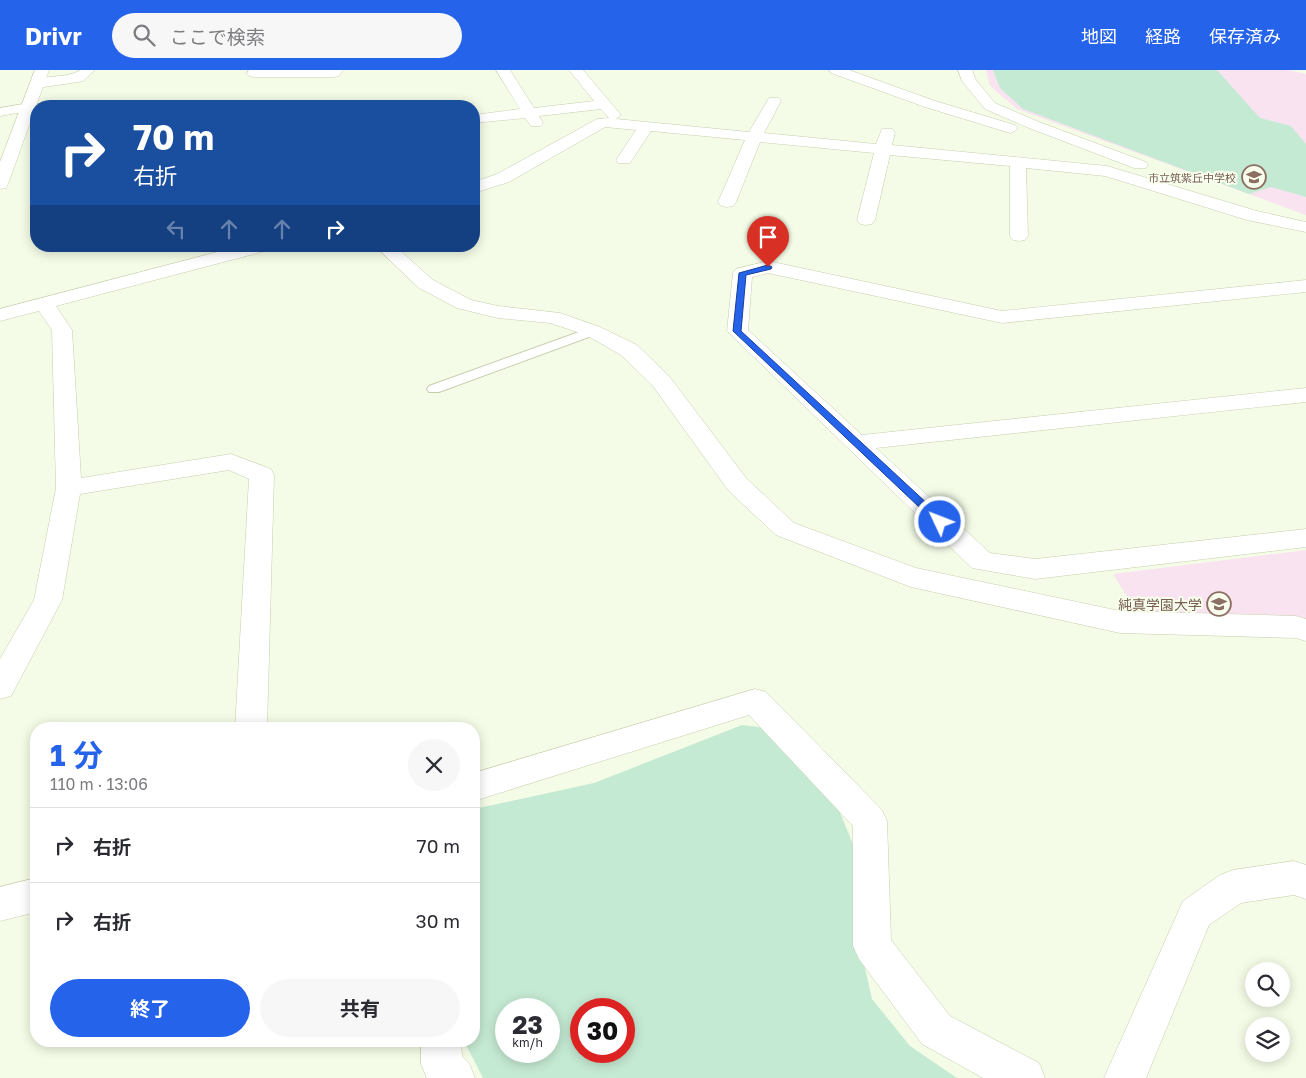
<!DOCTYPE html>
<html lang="ja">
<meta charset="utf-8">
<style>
body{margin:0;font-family:"Golos Text","Noto Sans JP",sans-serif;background:#f7f7f7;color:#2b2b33;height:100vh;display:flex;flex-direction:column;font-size:19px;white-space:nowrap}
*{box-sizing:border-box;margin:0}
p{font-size:16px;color:#7c7c81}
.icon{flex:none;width:28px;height:28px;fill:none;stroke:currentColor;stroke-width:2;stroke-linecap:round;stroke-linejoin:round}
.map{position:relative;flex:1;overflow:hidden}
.sheet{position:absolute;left:30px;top:652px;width:450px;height:325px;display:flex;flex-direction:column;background:#fff;border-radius:20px;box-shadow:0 2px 12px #0003}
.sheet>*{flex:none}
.guide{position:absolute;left:30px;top:30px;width:450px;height:152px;border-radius:20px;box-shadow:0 2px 12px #0003;background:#1a4fa0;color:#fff;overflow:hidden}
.controls{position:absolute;left:1245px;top:892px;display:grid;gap:10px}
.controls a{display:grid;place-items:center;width:45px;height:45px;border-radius:50%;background:#fff;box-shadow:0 2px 12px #0003;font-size:25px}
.speed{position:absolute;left:495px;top:928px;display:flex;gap:10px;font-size:25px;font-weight:700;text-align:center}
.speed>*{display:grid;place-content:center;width:65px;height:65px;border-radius:50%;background:#fff;box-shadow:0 2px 12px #0003;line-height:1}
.speed small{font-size:12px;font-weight:400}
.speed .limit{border:8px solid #d22;background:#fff;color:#111}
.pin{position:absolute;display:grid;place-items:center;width:42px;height:42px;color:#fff;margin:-51px -21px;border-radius:50% 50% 50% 0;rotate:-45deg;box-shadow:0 0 5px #0007}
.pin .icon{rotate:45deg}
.me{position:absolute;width:55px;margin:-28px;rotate:313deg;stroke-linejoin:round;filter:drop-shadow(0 0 4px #0008)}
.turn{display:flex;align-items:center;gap:18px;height:105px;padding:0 20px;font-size:22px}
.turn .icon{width:65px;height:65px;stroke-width:2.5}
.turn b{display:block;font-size:35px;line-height:42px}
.lanes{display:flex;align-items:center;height:48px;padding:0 20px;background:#0003;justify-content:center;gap:25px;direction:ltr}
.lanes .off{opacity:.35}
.round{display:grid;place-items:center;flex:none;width:52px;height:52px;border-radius:26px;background:#f7f7f7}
.summary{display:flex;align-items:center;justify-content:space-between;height:85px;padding:0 20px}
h1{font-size:30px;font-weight:700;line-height:38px;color:#2563eb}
.button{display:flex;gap:10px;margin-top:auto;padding:10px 20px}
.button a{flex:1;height:58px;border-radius:30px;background:#2563eb;color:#fff;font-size:20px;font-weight:700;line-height:58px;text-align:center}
.button a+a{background:#f7f7f7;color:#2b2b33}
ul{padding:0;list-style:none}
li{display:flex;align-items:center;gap:15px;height:75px;padding:0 20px;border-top:1px solid #e1e1e2}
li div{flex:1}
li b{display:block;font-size:19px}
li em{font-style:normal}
header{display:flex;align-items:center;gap:30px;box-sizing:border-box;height:70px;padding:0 25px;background:#2563eb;color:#fff}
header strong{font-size:24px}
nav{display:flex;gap:28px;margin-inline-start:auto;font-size:18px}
.search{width:350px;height:45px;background:#f7f7f7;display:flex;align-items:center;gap:12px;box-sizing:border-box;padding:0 18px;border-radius:28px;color:#7c7c81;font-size:19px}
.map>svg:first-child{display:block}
</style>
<header>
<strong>Drivr</strong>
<div class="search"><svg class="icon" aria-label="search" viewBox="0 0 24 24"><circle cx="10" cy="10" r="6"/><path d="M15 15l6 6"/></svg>ここで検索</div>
<nav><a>地図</a><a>経路</a><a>保存済み</a></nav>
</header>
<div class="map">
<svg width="1306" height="1008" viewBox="0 0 1306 1008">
<rect width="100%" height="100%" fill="#f4fce7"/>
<g fill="#f9e3f0">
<polygon points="986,0 1289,0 1306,4 1306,145 1017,39 990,16"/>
<polygon points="1306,480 1306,567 1150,564 1113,504"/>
</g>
<g fill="#c5ead3" fill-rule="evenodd">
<polygon points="993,0 1217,0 1260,48 1291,56 1306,74 1306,127 1271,117 1249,124 1023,39 1000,18"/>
<path d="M742,655L765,658L839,740L855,779L859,872L872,929L910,976L957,1008H483L464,971H474V739L594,713ZM506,939H549V981H506ZM581,939H624V981H581Z"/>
</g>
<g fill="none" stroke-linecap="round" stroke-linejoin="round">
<g stroke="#c7cead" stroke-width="2">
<polygon id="lane" points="593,257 599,261 597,264 439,322 429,322 427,319 429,316"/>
</g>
<g stroke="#c7cead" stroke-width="1">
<g id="street">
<path d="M80,0H95L83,11L78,12L37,18L30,14C39,3 67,10 80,0Z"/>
<polygon points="249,0 343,0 339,6 334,7 254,7 249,6 247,3"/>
<polygon points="496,0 510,0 534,38 594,31 569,0 583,0 621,45 616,49 749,62 769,28 779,28 781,31 764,63 876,74 882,59 892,59 895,62 892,75 1107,96 1257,141 1306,152 1306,162 1247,150 1105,106 1026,98 1028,166 1025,170 1019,171 1013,170 1010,166 1010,96 890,85 875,150 872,154 866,155 860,154 857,150 874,83 760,72 736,132 733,136 727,137 721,136 718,132 745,70 651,61 630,93 618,93 616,90 636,60 605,57 509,112 474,123 474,112 497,104 597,49 609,48 601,39 539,46 543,53 541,56 531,56 525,48 474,53 474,45 520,39"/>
<polygon points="829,0 849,0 935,31 1015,55 1018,58 1015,61 1010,63 925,37 831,3"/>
<polygon points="958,0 972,0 976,10 995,33 1039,52 1146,92 1148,95 1146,98 1134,98 1029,58 985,39 962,11"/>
<polygon points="399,32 404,33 406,36 387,36 389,33"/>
<polygon points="29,33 34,34 36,37 34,40 0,46 0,38"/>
<polygon points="240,176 271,176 269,180 56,236 72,260 81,408 231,384 271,399 274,405 267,659 235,659 249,409 229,400 80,424 62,530 11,626 0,629 0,589 34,530 56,418 52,260 39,241 0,251 0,239"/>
<polygon points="375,176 395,176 433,210 471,230 498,236 560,243 600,257 637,275 669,306 746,408 794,453 916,498 1120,541 1296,546 1306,549 1306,571 1296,568 1120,563 911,517 776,465 728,420 653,316 621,285 586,265 550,253 498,248 457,238 419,218"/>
<polygon points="768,191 1002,241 1306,210 1306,222 1002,253 768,203 752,207 748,260 862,365 1306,318 1306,332 876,378 990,483 1035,489 1306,459 1306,477 1035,509 972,498 727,261 733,203 736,199"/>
<polygon points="755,619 766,622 882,740 887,751 891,870 950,946 1039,993 1045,1008 983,1008 922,974 859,889 853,876 853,756 749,645 474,731 474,703"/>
<polygon points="1294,791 1306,795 1306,829 1294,825 1241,833 1209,855 1146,1008 1104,1008 1183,831 1220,805 1233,800"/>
<polygon points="36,808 36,842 0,851 0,817"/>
<polygon points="421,971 461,971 462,986 469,993 475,1008 427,1008 421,994"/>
</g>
</g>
<g stroke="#c9d1aa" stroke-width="1">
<polygon id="secondary" points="35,0 49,0 8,114 6,118 0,119 0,92"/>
</g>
<use href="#lane" fill="#fff" fill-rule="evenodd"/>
<use href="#street" fill="#fff" fill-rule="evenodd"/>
<use href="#secondary" fill="#fff" fill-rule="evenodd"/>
</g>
<polygon fill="#2563eb" stroke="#184099" points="768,195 772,197 771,199 746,205 741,261 944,449 946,452 944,454 937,454 733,261 739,203"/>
<defs>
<g id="school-ring" transform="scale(1.25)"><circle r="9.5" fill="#f8ffed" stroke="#8d6e63" stroke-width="1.5"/><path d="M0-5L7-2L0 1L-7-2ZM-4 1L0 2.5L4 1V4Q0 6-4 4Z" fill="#8d6e63"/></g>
<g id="university-ring" transform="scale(1.25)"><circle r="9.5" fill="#f8ffed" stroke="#8d6e63" stroke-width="1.5"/><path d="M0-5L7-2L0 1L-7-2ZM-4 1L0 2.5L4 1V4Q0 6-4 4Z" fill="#8d6e63"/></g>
</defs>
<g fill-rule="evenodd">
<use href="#school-ring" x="1254" y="107"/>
<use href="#university-ring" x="1219" y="534"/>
</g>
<g text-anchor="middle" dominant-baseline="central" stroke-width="4" stroke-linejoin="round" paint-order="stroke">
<g font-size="11" fill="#785e54" stroke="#f8ffed" text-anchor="end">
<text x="1236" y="107">市立筑紫丘中学校</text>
</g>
<g font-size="14" fill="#785e54" stroke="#f8ffed" text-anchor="end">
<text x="1202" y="534">純真学園大学</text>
</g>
</g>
</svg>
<div class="controls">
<a><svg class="icon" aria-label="search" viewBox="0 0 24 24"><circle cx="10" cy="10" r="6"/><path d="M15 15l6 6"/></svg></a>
<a><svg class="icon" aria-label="layers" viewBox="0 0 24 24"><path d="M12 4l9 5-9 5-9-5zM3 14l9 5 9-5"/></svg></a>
</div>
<div class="speed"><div>23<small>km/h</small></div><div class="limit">30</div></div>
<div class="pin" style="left:768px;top:197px;background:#d93025"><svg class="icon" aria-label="arrive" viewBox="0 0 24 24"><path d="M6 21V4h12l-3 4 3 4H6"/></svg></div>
<svg class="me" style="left:940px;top:452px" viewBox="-20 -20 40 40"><circle r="17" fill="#2563eb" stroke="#fff" stroke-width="3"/><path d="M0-11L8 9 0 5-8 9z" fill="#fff"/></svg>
<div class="guide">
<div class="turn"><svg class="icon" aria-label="right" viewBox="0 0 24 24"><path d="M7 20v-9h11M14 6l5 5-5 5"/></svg><div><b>70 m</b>右折</div></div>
<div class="lanes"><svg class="icon off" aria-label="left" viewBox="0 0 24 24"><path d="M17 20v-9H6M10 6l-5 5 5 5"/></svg><svg class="icon off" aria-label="ahead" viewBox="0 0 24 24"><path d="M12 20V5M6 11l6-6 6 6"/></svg><svg class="icon off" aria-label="ahead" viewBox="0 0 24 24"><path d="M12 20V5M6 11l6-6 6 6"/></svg><svg class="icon" aria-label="right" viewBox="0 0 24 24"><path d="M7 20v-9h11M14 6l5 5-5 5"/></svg></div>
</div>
<section class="sheet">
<div class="summary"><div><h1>1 分</h1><p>110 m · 13:06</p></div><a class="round"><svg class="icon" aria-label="close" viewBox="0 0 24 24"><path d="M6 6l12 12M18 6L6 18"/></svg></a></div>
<ul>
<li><svg class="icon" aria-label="right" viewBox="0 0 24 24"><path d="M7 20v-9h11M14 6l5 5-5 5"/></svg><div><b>右折</b></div><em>70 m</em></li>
<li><svg class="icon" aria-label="right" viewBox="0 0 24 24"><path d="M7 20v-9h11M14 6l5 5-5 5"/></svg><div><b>右折</b></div><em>30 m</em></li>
</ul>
<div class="button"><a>終了</a><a>共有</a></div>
</section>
</div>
